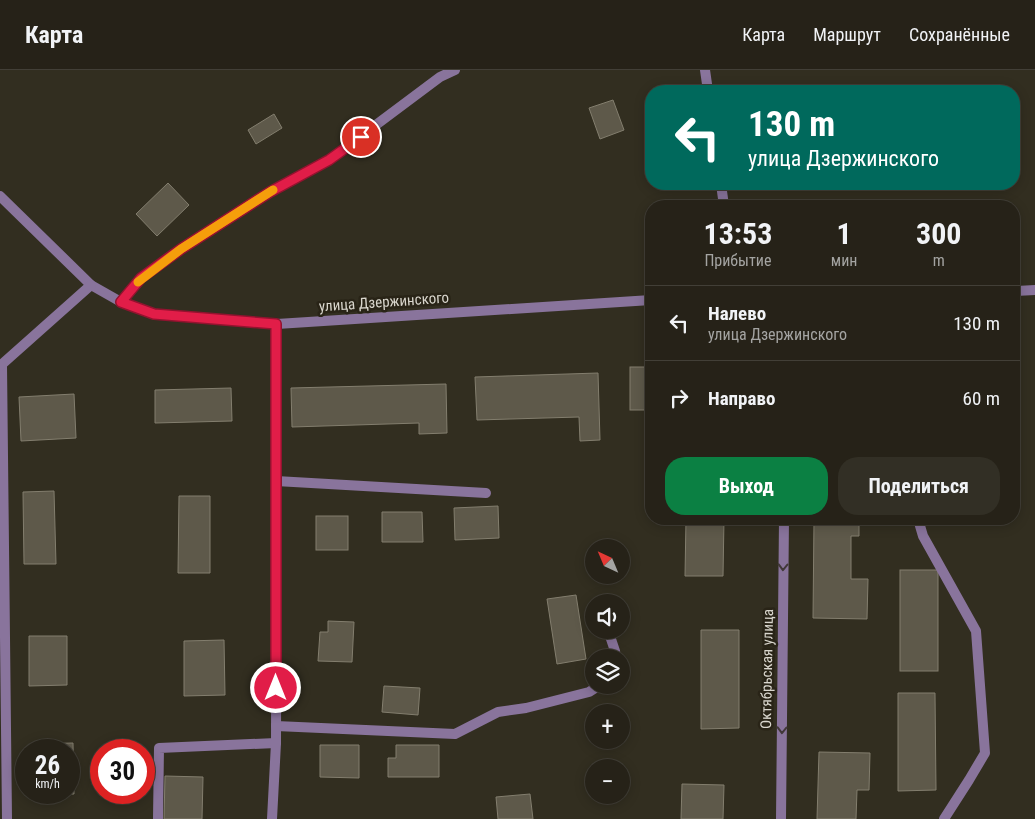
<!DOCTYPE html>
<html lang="ru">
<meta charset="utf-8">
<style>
body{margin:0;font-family:"Roboto Condensed",sans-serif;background:#322f25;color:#f1f3f6;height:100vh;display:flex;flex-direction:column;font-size:19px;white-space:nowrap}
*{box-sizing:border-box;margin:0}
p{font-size:16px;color:#a4a4a2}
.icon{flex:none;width:28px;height:28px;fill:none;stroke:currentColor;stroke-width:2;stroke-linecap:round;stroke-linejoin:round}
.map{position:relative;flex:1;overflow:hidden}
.sheet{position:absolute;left:645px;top:130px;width:375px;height:325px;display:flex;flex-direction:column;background:#262218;border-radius:20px;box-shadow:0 2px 12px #0003,0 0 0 1px #423f37}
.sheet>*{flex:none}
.top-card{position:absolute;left:645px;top:15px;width:375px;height:105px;border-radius:20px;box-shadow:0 2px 12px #0003,0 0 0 1px #423f37;background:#00695c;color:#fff;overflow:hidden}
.needle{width:32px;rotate:316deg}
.controls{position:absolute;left:585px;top:469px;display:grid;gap:10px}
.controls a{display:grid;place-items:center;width:45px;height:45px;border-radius:50%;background:#262218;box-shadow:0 2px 12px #0003,0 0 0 1px #423f37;font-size:25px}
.speed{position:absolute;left:15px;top:669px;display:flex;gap:10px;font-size:25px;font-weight:700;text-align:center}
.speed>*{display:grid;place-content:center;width:65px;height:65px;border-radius:50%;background:#262218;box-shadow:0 2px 12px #0003,0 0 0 1px #423f37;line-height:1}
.speed small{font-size:12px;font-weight:400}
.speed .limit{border:8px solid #d22;background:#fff;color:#111}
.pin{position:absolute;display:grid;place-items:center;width:42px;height:42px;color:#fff;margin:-21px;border:2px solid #fff;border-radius:50%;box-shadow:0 1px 5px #0007}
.me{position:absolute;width:55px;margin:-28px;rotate:0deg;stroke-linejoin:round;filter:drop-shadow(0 0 4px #0008)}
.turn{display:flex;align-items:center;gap:18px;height:105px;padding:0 20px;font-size:22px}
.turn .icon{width:65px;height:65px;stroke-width:2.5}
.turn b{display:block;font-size:35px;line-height:42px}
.eta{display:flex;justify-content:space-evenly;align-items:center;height:85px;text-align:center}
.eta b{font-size:30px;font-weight:700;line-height:35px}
.action{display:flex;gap:10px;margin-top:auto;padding:10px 20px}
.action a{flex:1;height:58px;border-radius:20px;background:#0b8043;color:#fff;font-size:20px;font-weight:700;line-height:58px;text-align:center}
.action a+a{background:#322f25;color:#f1f3f6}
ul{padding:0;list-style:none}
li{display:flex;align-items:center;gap:15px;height:75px;padding:0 20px;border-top:1px solid #423f37}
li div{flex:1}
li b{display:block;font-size:19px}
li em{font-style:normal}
header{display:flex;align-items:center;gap:30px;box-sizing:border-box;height:70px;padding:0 25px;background:#262218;border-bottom:1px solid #423f37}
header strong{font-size:24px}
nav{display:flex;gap:28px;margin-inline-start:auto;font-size:18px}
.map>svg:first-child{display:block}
</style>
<header>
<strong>Карта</strong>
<nav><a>Карта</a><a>Маршрут</a><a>Сохранённые</a></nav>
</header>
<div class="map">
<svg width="1035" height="749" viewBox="0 0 1035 749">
<rect width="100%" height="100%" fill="#322e20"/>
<g fill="#5e594a" stroke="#837e6e">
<polygon points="613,30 624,60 600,69 589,38"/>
<polygon points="274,44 282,58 256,74 248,60"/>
<polygon points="168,113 189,135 157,166 136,144"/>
<rect x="630" y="297" width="21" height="43"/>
<polygon points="598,303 600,370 580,371 579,347 477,350 475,307"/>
<polygon points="446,314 447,363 419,364 419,353 292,357 291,318"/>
<polygon points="231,318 232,351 155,353 155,320"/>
<polygon points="74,324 76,368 21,371 19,327"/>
<polygon points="54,421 56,494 24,494 23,422"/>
<polygon points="179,426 210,426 210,503 178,503"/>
<polygon points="498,436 499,468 455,470 454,438"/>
<polygon points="382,442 422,442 423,472 382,472"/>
<rect x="316" y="446" width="32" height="34"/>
<polygon points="686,449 724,449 723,506 685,506"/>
<polygon points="814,449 859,449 859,466 851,466 851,509 868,509 867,549 813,548"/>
<rect x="900" y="500" width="38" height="101"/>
<polygon points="576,525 586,589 557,594 547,529"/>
<polygon points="328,551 354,552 352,592 318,591 320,562 328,562"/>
<polygon points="701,560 739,560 739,658 701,659"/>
<polygon points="29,566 67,566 67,615 29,616"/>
<polygon points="224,570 225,625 184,626 184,571"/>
<polygon points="384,616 420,618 418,645 382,642"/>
<polygon points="898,623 935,623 936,720 898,721"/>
<polygon points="73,673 74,724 33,725 33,722 69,722 69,680 32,680 32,674"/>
<polygon points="320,675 359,675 359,708 320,707"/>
<polygon points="396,675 439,675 439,707 388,707 388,688 396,688"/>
<polygon points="819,682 870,683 869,720 857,720 856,749 817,749"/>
<polygon points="165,706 203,707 202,749 164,749"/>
<polygon points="682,714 724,715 723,749 681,749"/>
<polygon points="530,724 533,749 498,749 496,727"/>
</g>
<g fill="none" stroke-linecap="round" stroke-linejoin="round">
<g stroke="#89749c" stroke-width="10">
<polyline points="276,411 486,423"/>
<polyline points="918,449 923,466 976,561 985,683 969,710 944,749"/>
<polyline points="608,560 615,581 616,588"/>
<polyline points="276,656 455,664 498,642 526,638 589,622 600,615"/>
<polyline points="158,749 159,678 276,673"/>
</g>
<g stroke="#89749c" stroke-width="10">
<polyline points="705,0 708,21"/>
<polyline points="721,114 724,136"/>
<polyline points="0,126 91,215 121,232 155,244 277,254 651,230"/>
<polyline points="1014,221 1035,220"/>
<polyline points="121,232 141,208 181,179 270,122 329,90 440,7 455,0"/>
<polyline points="2,295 7,749"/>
<polyline points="0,296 91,215"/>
<polyline points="272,749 276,673 277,254"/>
<polyline points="781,749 784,449"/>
</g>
</g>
<defs><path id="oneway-chevron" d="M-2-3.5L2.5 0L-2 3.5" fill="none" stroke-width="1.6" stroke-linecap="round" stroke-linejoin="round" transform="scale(1.25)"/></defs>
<g stroke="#413838">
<use href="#oneway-chevron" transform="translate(783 497) rotate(91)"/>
<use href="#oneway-chevron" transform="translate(782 660) rotate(91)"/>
</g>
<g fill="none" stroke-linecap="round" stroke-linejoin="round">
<g stroke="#92132f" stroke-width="12">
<polyline id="route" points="276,618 276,254 154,244 121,232 141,208 181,179 270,122 329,90 361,67"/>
</g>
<use href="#route" stroke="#e11d48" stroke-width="9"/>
<polyline stroke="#f59e0b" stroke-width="9" points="138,212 181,179 273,120"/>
</g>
<g text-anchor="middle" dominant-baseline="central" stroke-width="5" stroke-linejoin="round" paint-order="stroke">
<g font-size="15" fill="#d9d6cd" stroke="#292417">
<text transform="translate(384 232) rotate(-4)">улица Дзержинского</text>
<text transform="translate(767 599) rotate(-89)">Октябрьская улица</text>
</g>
</g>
</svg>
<div class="controls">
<a><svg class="needle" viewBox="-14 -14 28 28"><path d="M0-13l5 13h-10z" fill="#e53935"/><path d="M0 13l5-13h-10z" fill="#a4a4a2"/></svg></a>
<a><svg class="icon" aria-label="sound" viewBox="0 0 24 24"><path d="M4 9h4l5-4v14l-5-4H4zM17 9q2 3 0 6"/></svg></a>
<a><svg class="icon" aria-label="layers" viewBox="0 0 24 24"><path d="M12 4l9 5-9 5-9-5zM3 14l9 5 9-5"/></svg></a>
<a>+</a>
<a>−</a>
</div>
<div class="speed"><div>26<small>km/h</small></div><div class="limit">30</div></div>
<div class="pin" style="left:361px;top:67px;background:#d93025"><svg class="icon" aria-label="arrive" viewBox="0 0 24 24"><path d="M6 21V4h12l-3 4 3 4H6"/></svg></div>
<svg class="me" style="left:276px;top:618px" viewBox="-20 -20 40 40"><circle r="17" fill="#e11d48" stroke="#fff" stroke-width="3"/><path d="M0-11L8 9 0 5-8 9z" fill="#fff"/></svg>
<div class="top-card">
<div class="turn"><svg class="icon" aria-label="left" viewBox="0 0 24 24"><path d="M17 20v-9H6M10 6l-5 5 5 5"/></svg><div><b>130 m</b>улица Дзержинского</div></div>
</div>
<section class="sheet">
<div class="eta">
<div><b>13:53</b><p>Прибытие</p></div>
<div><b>1</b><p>мин</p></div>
<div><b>300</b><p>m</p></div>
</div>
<ul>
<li><svg class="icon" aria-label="left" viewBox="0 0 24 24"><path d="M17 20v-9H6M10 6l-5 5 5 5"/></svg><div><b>Налево</b><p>улица Дзержинского</p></div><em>130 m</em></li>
<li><svg class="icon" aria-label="right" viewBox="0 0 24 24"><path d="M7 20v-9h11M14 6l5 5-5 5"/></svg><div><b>Направо</b></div><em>60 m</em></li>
</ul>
<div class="action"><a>Выход</a><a>Поделиться</a></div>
</section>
</div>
